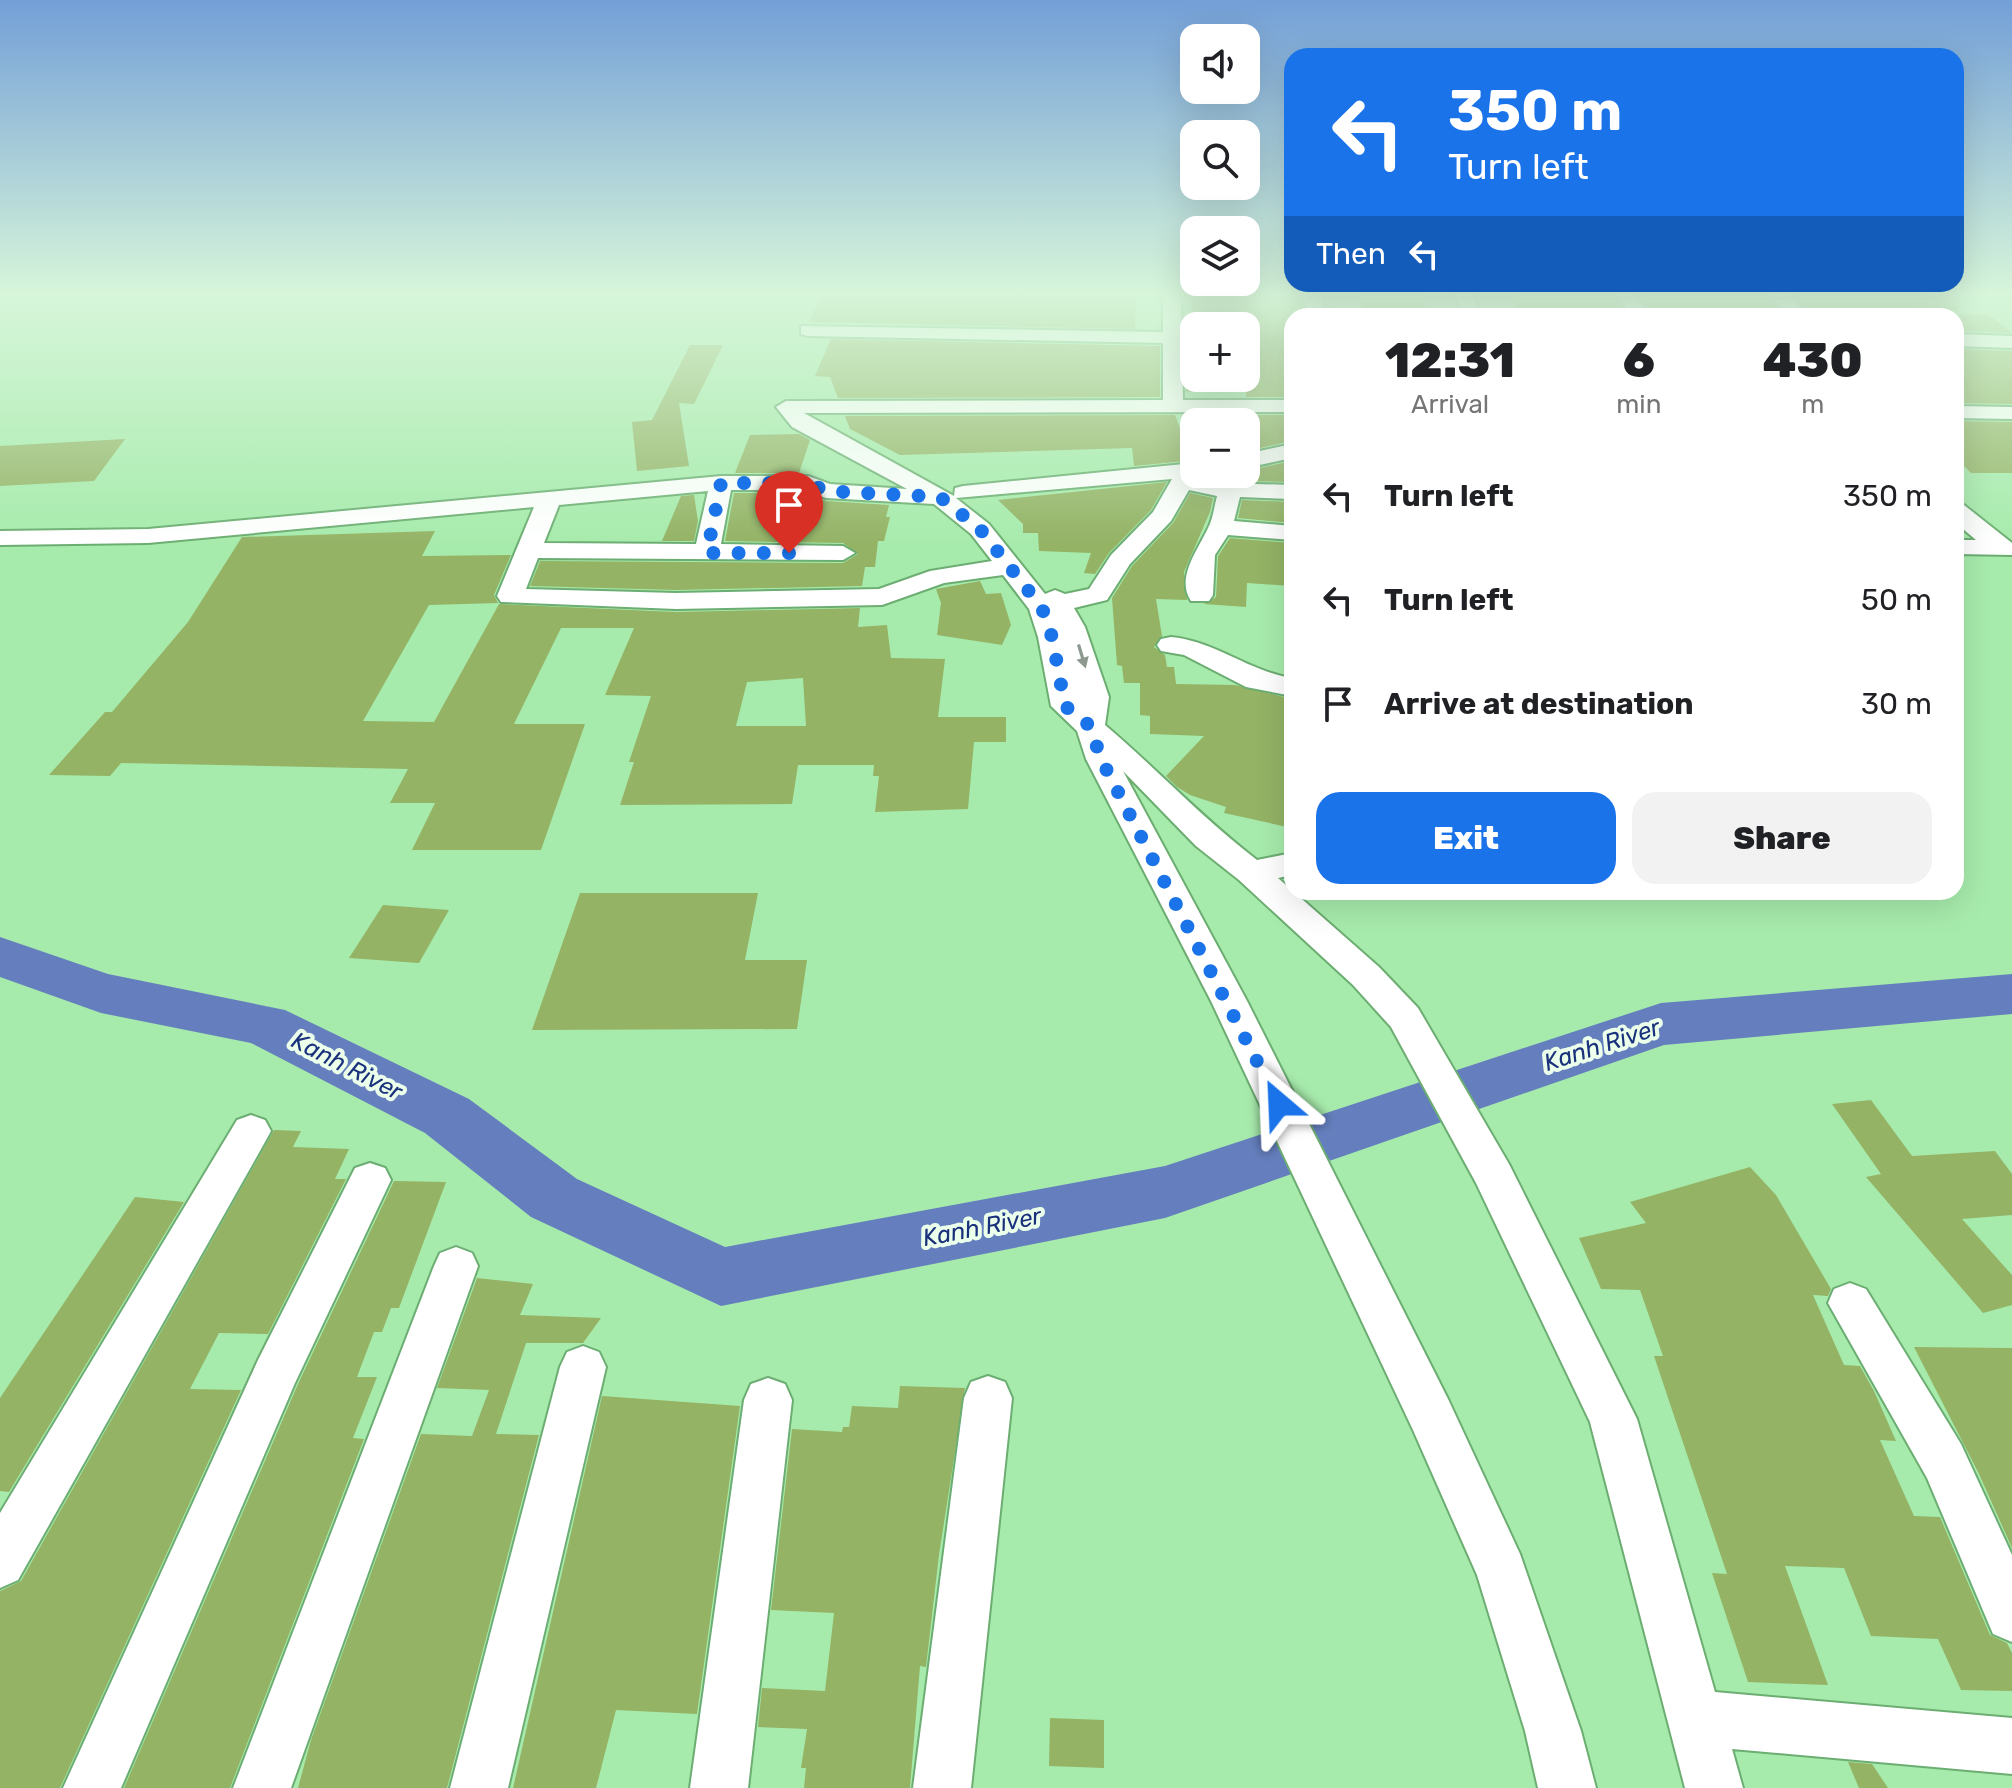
<!DOCTYPE html>
<meta charset="utf-8">
<style>
body{margin:0;font-family:Rubik,sans-serif;background:#f2f2f2;color:#202124;height:100vh;display:flex;flex-direction:column;font-size:30px;white-space:nowrap}
*{box-sizing:border-box;margin:0}
p{font-size:26px;color:#757577}
.icon{flex:none;width:44px;height:44px;fill:none;stroke:currentColor;stroke-width:2;stroke-linecap:round;stroke-linejoin:round}
.map{position:relative;flex:1;overflow:hidden}
.panel{position:absolute;left:1284px;top:308px;width:680px;height:592px;display:flex;flex-direction:column;background:#fff;border-radius:24px;box-shadow:0 8px 32px #0002}
.panel>*{flex:none}
.guide{position:absolute;left:1284px;top:48px;width:680px;height:244px;border-radius:24px;box-shadow:0 8px 32px #0002;background:#1a73e8;color:#fff;overflow:hidden}
.fabs{position:absolute;left:1180px;top:24px;display:grid;gap:16px}
.fabs a{display:grid;place-items:center;width:80px;height:80px;border-radius:16px;background:#fff;box-shadow:0 8px 32px #0002;font-size:40px}
.pin{position:absolute;display:grid;place-items:center;width:68px;height:68px;color:#fff;margin:-82px -34px;border-radius:50% 50% 50% 0;rotate:-45deg;box-shadow:0 0 8px #0007}
.pin .icon{rotate:45deg}
.me{position:absolute;width:88px;margin:-44px;rotate:334deg;stroke-linejoin:round;filter:drop-shadow(0 0 6px #0008)}
.turn{display:flex;align-items:center;gap:28px;height:168px;padding:0 32px;font-size:36px}
.turn .icon{width:104px;height:104px;stroke-width:2.5}
.turn b{display:block;font-size:56px;line-height:68px}
.then{display:flex;align-items:center;height:76px;padding:0 32px;background:#0003;gap:16px;font-size:30px}
.eta{display:flex;justify-content:space-evenly;align-items:center;height:136px;text-align:center}
.eta b{font-size:48px;font-weight:800;line-height:56px}
.cta{display:flex;gap:16px;margin-top:auto;padding:16px 32px}
.cta a{flex:1;height:92px;border-radius:24px;background:#1a73e8;color:#fff;font-size:32px;font-weight:800;line-height:92px;text-align:center}
.cta a+a{background:#f2f2f2;color:#202124}
ul{padding:0;list-style:none}
li{display:flex;align-items:center;gap:24px;height:104px;padding:0 32px}
li div{flex:1}
li b{display:block;font-size:30px}
li em{font-style:normal}
.map>svg:first-child{display:block}
</style>
<div class="map">
<svg width="2012" height="1788" viewBox="0 0 2012 1788">
<rect width="100%" height="100%" fill="#a7ebac"/>
<g fill="none" stroke-linecap="round" stroke-linejoin="round">
<polygon fill="#657fbe" fill-rule="evenodd" points="0,937 108,974 285,1010 469,1099 577,1179 725,1247 1165,1166 1661,1003 2012,974 2012,1014 1664,1045 1165,1218 721,1306 531,1217 425,1133 251,1043 101,1013 0,977"/>
</g>
<g fill="#94b365" fill-rule="evenodd">
<polygon points="823,293 1136,293 1135,329 809,322"/>
<polygon points="1191,293 1300,293 1305,316 1292,316 1292,397 1246,397 1246,326 1193,326"/>
<polygon points="1358,293 1421,293 1429,316 1365,316"/>
<polygon points="1515,293 1612,293 1628,316 1515,314"/>
<polygon points="1637,293 1765,293 1786,316 1653,316"/>
<polygon points="1791,293 1959,295 1959,314 1989,315 2012,333 1956,331 1956,316 1812,316"/>
<polygon points="831,339 1160,346 1160,397 838,398 830,377 815,376"/>
<polygon points="1185,340 1194,340 1194,392 1186,391"/>
<polygon points="690,345 723,345 694,404 679,403 689,466 637,471 632,422 652,420"/>
<polygon points="1956,349 2012,351 2012,404 1956,403"/>
<polygon points="1175,415 1188,450 1194,450 1194,460 1134,466 1132,448 900,455 850,429 845,416"/>
<polygon points="1246,415 1292,415 1292,441 1246,451"/>
<polygon points="1956,421 2012,422 2012,473 1971,473 1956,458"/>
<polygon points="799,434 810,440 799,473 735,473 750,435"/>
<polygon points="125,439 94,481 0,486 0,446"/>
<polygon points="1292,461 1292,482 1246,481 1246,471"/>
<polygon points="1167,482 1151,510 1109,553 1095,574 1084,573 1091,553 1039,551 1038,533 1023,533 1023,524 998,500"/>
<polygon points="734,493 803,493 826,501 889,505 886,517 890,517 884,541 878,541 875,567 865,567 862,586 676,590 530,586 540,561 843,563 858,554 843,543 725,541"/>
<polygon points="1190,493 1213,498 1210,512 1184,572 1187,600 1156,599 1162,636 1154,647 1165,655 1167,667 1174,667 1176,684 1235,685 1292,699 1292,828 1224,813 1226,807 1190,795 1177,787 1166,776 1204,736 1150,734 1150,716 1140,715 1140,683 1124,683 1122,666 1117,665 1112,598 1132,566 1173,523"/>
<polygon points="694,495 698,521 694,541 662,541 681,496"/>
<polygon points="1242,500 1292,502 1292,523 1238,518"/>
<path d="M435,531L422,556L511,555L494,595L498,603L429,605L363,721L434,722L499,604L676,612L860,608L858,627L887,625L891,658L945,659L938,717H1006V742H974L968,809L875,812L879,776H873L874,765H798L792,804L620,805L634,762H629L651,696L605,695L634,628H561L514,724H585L541,850H412L435,803H390L408,769L121,763L110,776L49,775L105,712H112L188,622L242,537ZM803,678L806,726H736L747,682Z"/>
<polygon points="1230,538 1292,543 1292,586 1247,583 1246,607 1204,604 1216,597 1218,556"/>
<polygon points="980,581 986,594 1001,593 1011,625 1002,645 937,635 941,603 936,589"/>
<polygon points="580,893 758,893 745,960 807,960 797,1029 532,1030"/>
<polygon points="383,905 449,910 419,963 349,958"/>
<polygon points="1871,1100 1912,1156 1995,1151 2012,1174 2012,1215 1962,1219 2012,1275 2012,1305 1983,1313 1866,1177 1881,1174 1832,1104"/>
<polygon points="274,1130 301,1131 293,1147 349,1149 335,1179 346,1179 268,1334 219,1333 190,1389 241,1390 60,1788 0,1788 0,1591 21,1581"/>
<polygon points="1750,1167 1776,1195 1831,1289 1828,1296 1813,1295 1844,1365 1860,1366 1874,1391 1896,1441 1880,1440 1914,1516 1940,1517 1990,1635 2007,1643 2012,1653 2012,1691 1961,1690 1938,1639 1871,1636 1844,1568 1785,1566 1828,1685 1748,1682 1712,1573 1727,1574 1654,1356 1663,1356 1640,1290 1601,1289 1579,1238 1646,1223 1630,1202"/>
<polygon points="394,1181 446,1182 399,1308 391,1308 382,1332 374,1332 357,1377 377,1377 353,1438 364,1439 230,1788 124,1788 298,1384"/>
<polygon points="135,1197 184,1202 9,1492 0,1491 0,1398"/>
<polygon points="477,1278 533,1284 520,1315 601,1318 583,1343 526,1343 496,1434 539,1435 447,1788 298,1788 311,1740 421,1434 472,1436 489,1390 437,1388"/>
<polygon points="1914,1347 2012,1348 2012,1548 1979,1474"/>
<polygon points="900,1386 965,1388 939,1555 926,1667 920,1666 910,1788 804,1788 806,1768 801,1768 807,1729 758,1727 762,1688 825,1691 834,1613 771,1610 792,1429 842,1432 843,1427 849,1427 852,1406 898,1408"/>
<polygon points="602,1396 740,1406 697,1714 616,1710 596,1788 513,1788"/>
<polygon points="1050,1718 1104,1720 1104,1768 1049,1766"/>
<polygon points="1848,1762 1872,1764 1888,1788 1859,1788"/>
</g>
<g fill="none" stroke-linecap="round" stroke-linejoin="round">
<g stroke="#6cad72" stroke-width="4">
<g id="minor">
<path d="M1163,293H1181L1183,400H1292V412L804,413L954,496L955,488L963,486L1194,463V474H1213L1210,479L1222,483L1292,485V499L1240,497L1234,521L1292,526V540L1228,535L1215,555L1213,595L1209,601H1191C1175,578 1199,548 1208,528C1213,519 1214,507 1217,496L1189,490L1171,521L1130,564L1107,600L1074,608L1085,627L1109,697L1105,725C1157,769 1203,819 1257,860L1292,853V875L1278,878L1379,967L1418,1008L1509,1164L1637,1419L1715,1692L2012,1718V1774L1732,1749L1743,1788H1685L1590,1422L1476,1183L1391,1027L1353,985L1239,880L1196,846L1123,771L1247,1001L1448,1399L1520,1554L1581,1731L1596,1788H1538L1525,1731L1477,1575L1413,1430L1211,1001L1086,759L1077,731L1051,706L1038,637L1029,609L1003,575L944,583L882,605L676,609L501,602L497,596L534,507L148,543L0,545V531L148,529L721,476H808L830,484L907,489L792,427L776,407L786,401L1163,400V343L808,336L801,334V326L1163,332ZM1172,479L1153,512L1111,555L1089,589L1065,594L1055,590L1045,594L989,524L956,498ZM731,490H804L826,498L934,504L971,534L992,561L930,571L879,589L676,593L526,589L538,558L843,560L855,553L843,546L721,544ZM708,491L696,544L544,543L559,505Z"/>
<polygon points="1303,293 1321,293 1326,316 1308,316"/>
<polygon points="1454,293 1472,293 1481,316 1463,316"/>
<polygon points="1615,293 1633,293 1650,316 1632,316"/>
<polygon points="1768,293 1787,293 1809,316 1790,316"/>
<polygon points="1956,334 2012,336 2012,348 1956,346"/>
<polygon points="1956,406 2012,407 2012,419 1956,418"/>
<polygon points="1292,444 1292,458 1246,468 1246,454"/>
<polygon points="1956,503 1964,505 2012,543 2012,555 1956,554 1956,540 1976,540 1956,523"/>
<path d="M1171,637C1215,641 1248,671 1292,678V696L1246,687L1184,655L1161,651L1157,645L1161,639Z"/>
<polygon points="251,1115 265,1120 271,1131 265,1142 18,1580 0,1588 0,1513 237,1120"/>
<polygon points="370,1163 385,1168 391,1180 295,1383 121,1788 63,1788 258,1360 355,1168"/>
<polygon points="456,1247 472,1253 478,1266 291,1788 233,1788 434,1266 440,1253"/>
<polygon points="1850,1283 1866,1289 1961,1444 2012,1555 2012,1642 1993,1634 1927,1478 1828,1303 1834,1289"/>
<polygon points="583,1346 599,1352 606,1367 508,1788 450,1788 560,1367 567,1352"/>
<polygon points="988,1376 1005,1382 1012,1398 971,1788 913,1788 964,1398 971,1382"/>
<polygon points="768,1378 785,1384 792,1400 748,1788 690,1788 744,1400 751,1384"/>
</g>
</g>
<use href="#minor" fill="#fff" fill-rule="evenodd"/>
</g>
<defs><path id="oneway-solid" d="M-6-.8H1V-3.2L6.5 0L1 3.2V.8H-6Z" transform="scale(2)"/></defs>
<use fill="#8d998e" href="#oneway-solid" transform="translate(1082 656) rotate(73)"/>
<linearGradient id="sky" x2="0" y2="1"><stop stop-color="#739fd7"/><stop offset="0.54" stop-color="#d7f6da"/><stop offset="1" stop-color="#d7f6da" stop-opacity="0"/></linearGradient>
<rect width="2012" height="544" fill="url(#sky)"/>
<g fill="none" stroke-linecap="round" stroke-linejoin="round">
<polyline stroke="#1a73e8" stroke-width="14" stroke-dasharray="0 25.2" points="789,553 707,553 721,483 808,483 826,491 940,497 980,529 1042,608 1052,637 1065,706 1090,726 1101,759 1279,1104"/>
</g>
<g text-anchor="middle" dominant-baseline="central" stroke-width="8" stroke-linejoin="round" paint-order="stroke">
<g font-size="24" font-style="italic" fill="#1a317c" stroke="#ebffeb">
<text transform="translate(1602 1045) rotate(-18)">Kanh River</text>
<text transform="translate(347 1066) rotate(27)">Kanh River</text>
<text transform="translate(982 1227) rotate(-11)">Kanh River</text>
</g>
</g>
</svg>
<div class="fabs">
<a><svg class="icon" aria-label="sound" viewBox="0 0 24 24"><path d="M4 9h4l5-4v14l-5-4H4zM17 9q2 3 0 6"/></svg></a>
<a><svg class="icon" aria-label="search" viewBox="0 0 24 24"><circle cx="10" cy="10" r="6"/><path d="M15 15l6 6"/></svg></a>
<a><svg class="icon" aria-label="layers" viewBox="0 0 24 24"><path d="M12 4l9 5-9 5-9-5zM3 14l9 5 9-5"/></svg></a>
<a>+</a>
<a>−</a>
</div>
<div class="pin" style="left:789px;top:553px;background:#d93025"><svg class="icon" aria-label="arrive" viewBox="0 0 24 24"><path d="M6 21V4h12l-3 4 3 4H6"/></svg></div>
<svg class="me" style="left:1279px;top:1104px" viewBox="-20 -20 40 40"><path d="M0-17L14 15 0 8-14 15z" fill="#1a73e8" stroke="#fff" stroke-width="4"/></svg>
<div class="guide">
<div class="turn"><svg class="icon" aria-label="left" viewBox="0 0 24 24"><path d="M17 20v-9H6M10 6l-5 5 5 5"/></svg><div><b>350 m</b>Turn left</div></div>
<div class="then">Then<svg class="icon" aria-label="left" viewBox="0 0 24 24"><path d="M17 20v-9H6M10 6l-5 5 5 5"/></svg></div>
</div>
<section class="panel">
<div class="eta">
<div><b>12:31</b><p>Arrival</p></div>
<div><b>6</b><p>min</p></div>
<div><b>430</b><p>m</p></div>
</div>
<ul>
<li><svg class="icon" aria-label="left" viewBox="0 0 24 24"><path d="M17 20v-9H6M10 6l-5 5 5 5"/></svg><div><b>Turn left</b></div><em>350 m</em></li>
<li><svg class="icon" aria-label="left" viewBox="0 0 24 24"><path d="M17 20v-9H6M10 6l-5 5 5 5"/></svg><div><b>Turn left</b></div><em>50 m</em></li>
<li><svg class="icon" aria-label="arrive" viewBox="0 0 24 24"><path d="M6 21V4h12l-3 4 3 4H6"/></svg><div><b>Arrive at destination</b></div><em>30 m</em></li>
</ul>
<div class="cta"><a>Exit</a><a>Share</a></div>
</section>
</div>
